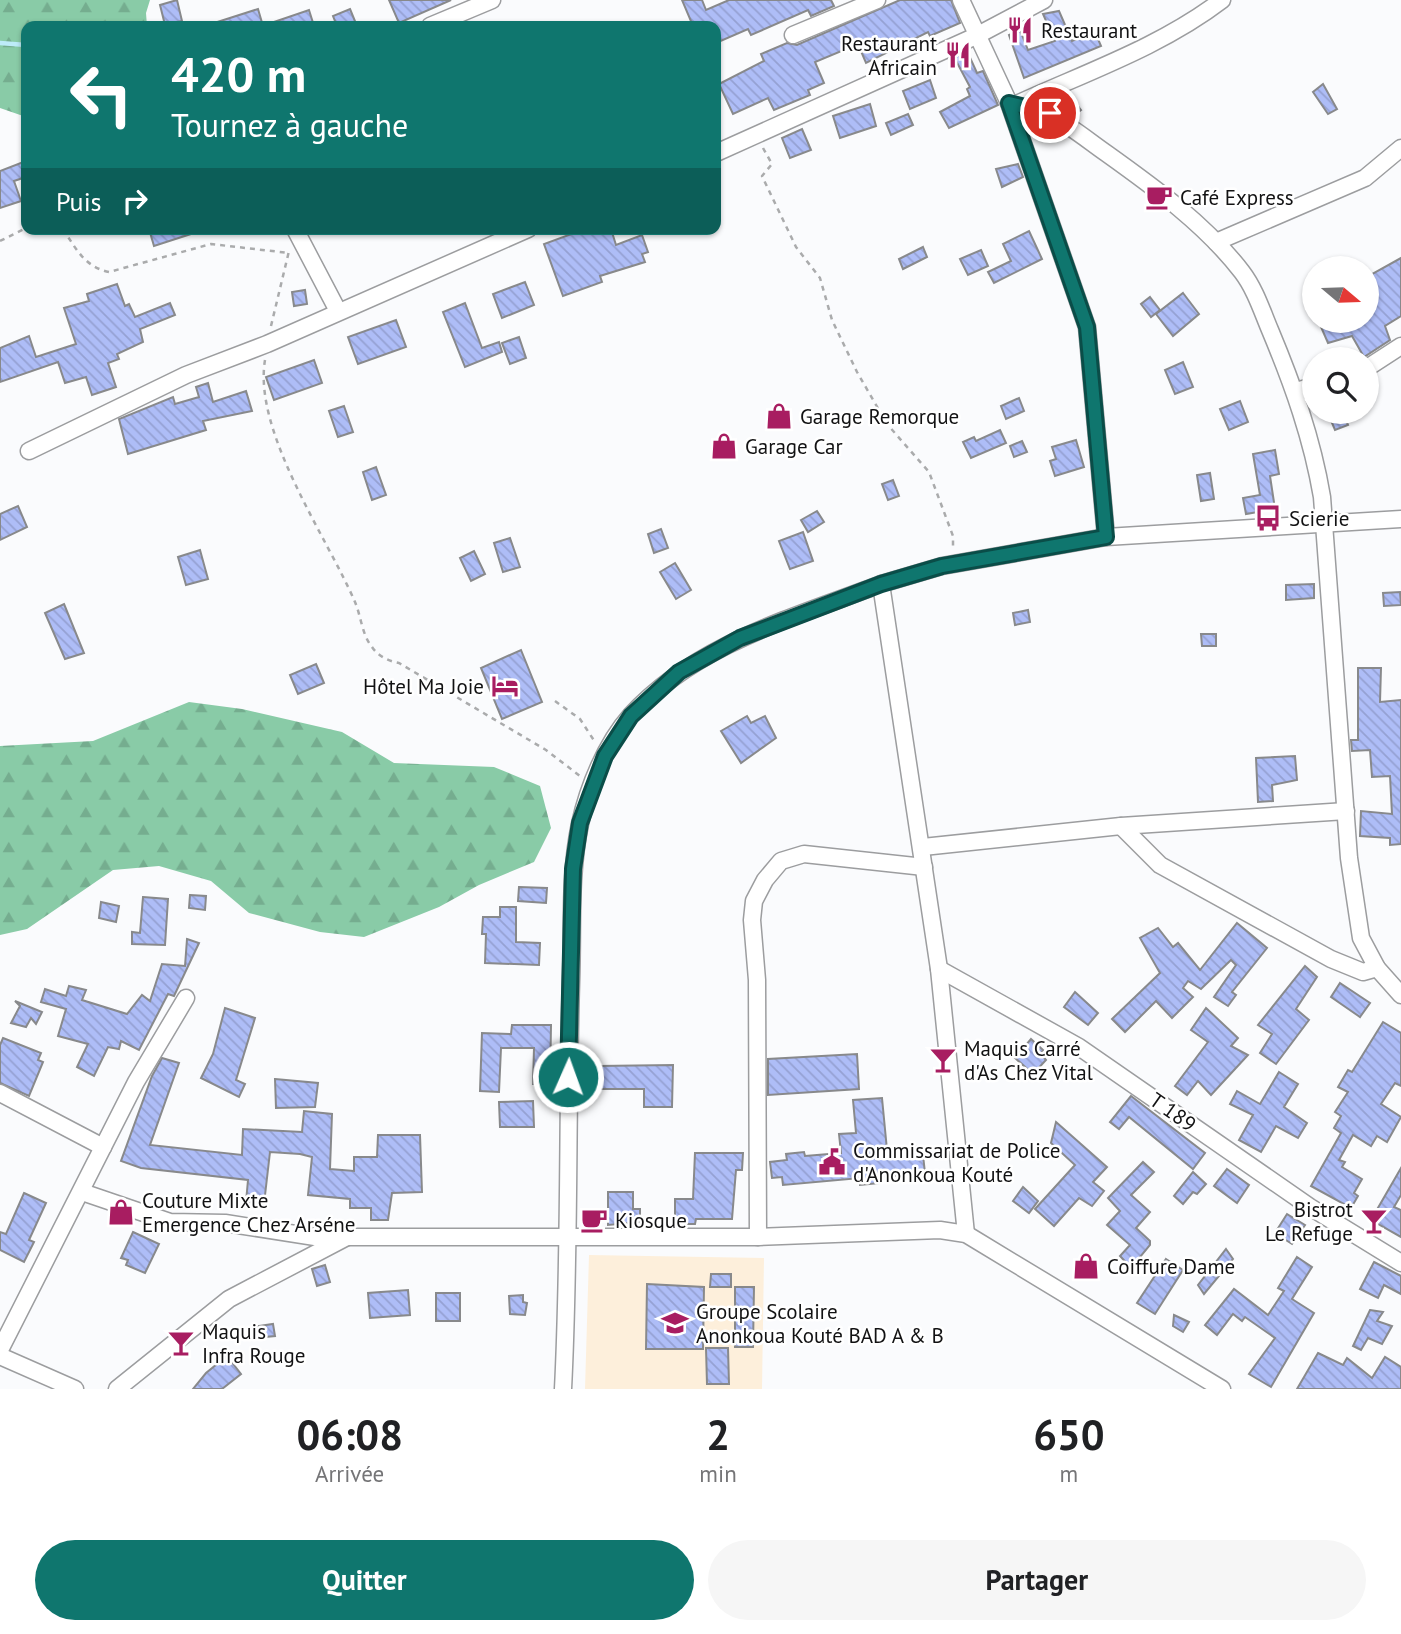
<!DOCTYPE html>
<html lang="fr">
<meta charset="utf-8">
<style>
body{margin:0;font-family:"PT Sans",sans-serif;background:#f6f6f6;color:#202124;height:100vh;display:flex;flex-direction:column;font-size:26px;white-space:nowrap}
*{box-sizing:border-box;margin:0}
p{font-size:23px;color:#757577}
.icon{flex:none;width:38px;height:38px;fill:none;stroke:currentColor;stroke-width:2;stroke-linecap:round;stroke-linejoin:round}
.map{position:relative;height:1389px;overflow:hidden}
.sheet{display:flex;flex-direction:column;background:#fff;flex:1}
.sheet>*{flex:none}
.hud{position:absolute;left:21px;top:21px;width:700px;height:214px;border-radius:14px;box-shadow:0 2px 5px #0004;background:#0f766e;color:#fff;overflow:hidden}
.needle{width:46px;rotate:109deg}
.buttons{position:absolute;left:1302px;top:256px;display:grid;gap:14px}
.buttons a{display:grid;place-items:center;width:77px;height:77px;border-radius:50%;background:#fff;box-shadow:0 2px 5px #0004;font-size:35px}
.pin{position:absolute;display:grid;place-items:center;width:60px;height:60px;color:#fff;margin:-30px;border:4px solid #fff;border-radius:50%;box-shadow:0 2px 7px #0007}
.me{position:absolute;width:77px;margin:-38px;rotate:2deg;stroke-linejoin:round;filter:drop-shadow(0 0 5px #0008)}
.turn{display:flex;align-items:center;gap:24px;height:147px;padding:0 35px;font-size:32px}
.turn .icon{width:91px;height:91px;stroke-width:2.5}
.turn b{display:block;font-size:49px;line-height:60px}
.then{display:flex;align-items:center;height:66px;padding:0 35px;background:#0003;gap:14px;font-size:26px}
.eta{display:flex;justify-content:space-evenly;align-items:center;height:119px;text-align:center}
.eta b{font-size:42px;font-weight:600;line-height:49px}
.action{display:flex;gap:14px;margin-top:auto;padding:14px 35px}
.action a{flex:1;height:80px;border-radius:42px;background:#0f766e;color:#fff;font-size:28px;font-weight:600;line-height:80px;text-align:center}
.action a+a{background:#f6f6f6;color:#202124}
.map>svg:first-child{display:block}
</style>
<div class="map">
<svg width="1401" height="1389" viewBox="0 0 1401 1389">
<defs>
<pattern id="forest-firs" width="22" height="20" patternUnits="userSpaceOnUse" patternTransform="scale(1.75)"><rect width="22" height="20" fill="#89cba7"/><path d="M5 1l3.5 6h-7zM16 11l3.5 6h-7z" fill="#75ad8f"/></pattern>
<pattern id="building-back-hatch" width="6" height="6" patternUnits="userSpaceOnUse" patternTransform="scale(1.75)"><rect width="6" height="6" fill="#aebdf7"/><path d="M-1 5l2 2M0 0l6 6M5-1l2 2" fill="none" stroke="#95a1d3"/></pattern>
</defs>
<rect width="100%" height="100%" fill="#fafbfd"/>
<polygon fill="#fdefdb" points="589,1255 764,1258 762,1389 585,1389"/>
<g fill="url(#forest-firs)">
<polygon points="0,0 150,0 146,13 147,26 26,26 26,117 0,108"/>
<polygon points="189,702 242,709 342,732 394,763 494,767 540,786 551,828 534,862 479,885 439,907 364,937 320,932 249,913 211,881 159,866 113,870 27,929 0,935 0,746 93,741"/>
</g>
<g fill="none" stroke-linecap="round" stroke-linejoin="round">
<polyline stroke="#bdebf8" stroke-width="4.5" points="0,43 26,45"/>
</g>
<g fill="url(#building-back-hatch)" stroke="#88898b" stroke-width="2">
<polygon points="177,0 182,21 165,25 160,5"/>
<polygon points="389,0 451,0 399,23"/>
<polygon points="682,0 702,0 706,10 729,0 831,0 834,6 811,16 808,10 751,35 748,29 716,43 716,26 693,26"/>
<polygon points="900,0 951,0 960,23 930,36 928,32 866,63 858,44 815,62 824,83 808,90 810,95 774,110 768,98 733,114 719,84 764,61 761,54 787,43 797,45"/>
<polygon points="258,9 263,26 211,26 211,24"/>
<polygon points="350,9 357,26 337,26 333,16"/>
<polygon points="309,10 314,26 268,26 268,24"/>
<polygon points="1059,11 1072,41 1095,32 1101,46 1024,78 1009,35 1020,30 1028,50 1055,41 1043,14"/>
<polygon points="967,51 977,73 983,71 998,105 949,128 940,112 970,96 967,89 970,87 954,57"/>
<polygon points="930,80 936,98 910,109 903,91"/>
<polygon points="1323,84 1337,109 1328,114 1313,92"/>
<polygon points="1068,93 1081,110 1073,116 1055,102"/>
<polygon points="870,104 876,126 840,138 833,116"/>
<polygon points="908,114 913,125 891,135 886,123"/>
<polygon points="802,129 811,150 790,158 782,138"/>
<polygon points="26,161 26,177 14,181 21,201 0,208 0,171"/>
<polygon points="1018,164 1023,177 1002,187 996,169"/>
<polygon points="149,229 196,229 197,232 154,246"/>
<polygon points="585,229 611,229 616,245 642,235 648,252 642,254 645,262 600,276 602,282 563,296 544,244"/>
<polygon points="1029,231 1042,259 994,283 988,272 1011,261 1003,244"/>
<polygon points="923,247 927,257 903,269 899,259"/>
<polygon points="981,250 988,266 968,275 960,259"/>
<polygon points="1401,258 1401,316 1385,326 1390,340 1364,357 1352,336 1328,343 1318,320 1367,320 1367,298 1376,294 1367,277"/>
<polygon points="525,282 534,305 502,318 493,294"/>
<polygon points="117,284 125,306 129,304 135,317 170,303 175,315 140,329 143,342 117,354 119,359 108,363 116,387 92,395 86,377 65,383 58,362 0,382 0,348 29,336 36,357 76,344 64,308 89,301 87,294"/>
<polygon points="305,290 307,304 294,306 292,292"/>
<polygon points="1183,293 1199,314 1173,336 1156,314"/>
<polygon points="1150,297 1160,310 1151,317 1141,304"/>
<polygon points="465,303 482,348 499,342 502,352 465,367 443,312"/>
<polygon points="396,320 406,347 358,364 348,337"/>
<polygon points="519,337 526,358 510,364 502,343"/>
<polygon points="314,360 322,383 274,400 266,377"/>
<polygon points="1183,362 1193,387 1175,394 1165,370"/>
<polygon points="208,383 213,402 246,391 252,411 203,421 206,430 128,454 119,419 173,397 175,404 199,397 196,387"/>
<polygon points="1019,398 1024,411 1006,419 1001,406"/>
<polygon points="1240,401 1248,422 1229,430 1220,409"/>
<polygon points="344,406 353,432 338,437 329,411"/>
<polygon points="1327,411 1342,411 1348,425 1335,430"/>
<polygon points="1000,430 1006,443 971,458 963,442 974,437 976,441"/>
<polygon points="1076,440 1084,467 1055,476 1050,461 1056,459 1052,447"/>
<polygon points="1022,441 1027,452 1014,457 1010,446"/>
<polygon points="1275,450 1279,474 1270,476 1275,509 1246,514 1243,498 1260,495 1253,454"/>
<polygon points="376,467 386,495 372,500 363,472"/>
<polygon points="1210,473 1214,499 1201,501 1197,475"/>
<polygon points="893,480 899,496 888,500 882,484"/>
<polygon points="18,506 27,527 0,540 0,514"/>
<polygon points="817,511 824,522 808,532 801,520"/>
<polygon points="661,529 668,548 654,553 648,534"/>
<polygon points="803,532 813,561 790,569 779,541"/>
<polygon points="510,538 520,567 503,572 494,543"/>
<polygon points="200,550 208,579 186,585 178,557"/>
<polygon points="474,551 485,574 471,581 460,558"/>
<polygon points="675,563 691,590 676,599 660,572"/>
<polygon points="1314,584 1314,598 1286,600 1286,585"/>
<polygon points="1400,592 1401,605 1384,606 1383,593"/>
<polygon points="64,604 84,653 65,659 45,613"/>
<polygon points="1028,610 1030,622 1015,625 1013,613"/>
<polygon points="1201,634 1216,634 1216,646 1202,646"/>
<polygon points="521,650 542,702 502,719 481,668"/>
<polygon points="316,664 324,683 298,694 290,675"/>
<polygon points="1358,668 1381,668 1380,702 1401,700 1401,844 1390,845 1390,838 1360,836 1361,811 1392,814 1390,776 1372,777 1370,750 1352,751 1351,740 1358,740"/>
<polygon points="747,716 751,723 765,716 776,738 741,763 721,731"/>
<polygon points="1295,756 1297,780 1272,785 1273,801 1258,802 1256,758"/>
<polygon points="519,887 547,888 546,903 518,901"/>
<polygon points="190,895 206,896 205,910 189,908"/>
<polygon points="143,897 168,899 165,945 132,944 132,932 140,933"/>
<polygon points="101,902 119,906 116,922 99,918"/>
<polygon points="500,907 516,907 516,942 540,943 539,965 485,963 486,934 482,934 483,917 500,917"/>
<polygon points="1237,923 1267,948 1232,992 1236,995 1228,1006 1214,997 1236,965 1231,960 1201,989 1188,981 1183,988 1193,997 1172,1018 1156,1001 1125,1032 1112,1019 1160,973 1140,938 1158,928 1173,947 1178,943 1200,970"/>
<polygon points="187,939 199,943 174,996 168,994 139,1050 121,1041 119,1049 108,1047 94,1076 77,1067 88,1044 58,1036 66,1009 41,1002 45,989 66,996 69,986 86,990 82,1000 127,1014 142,995 150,1001 162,964 185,966"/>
<polygon points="1305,966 1317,977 1296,1009 1309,1020 1276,1064 1260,1053 1272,1034 1258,1025"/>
<polygon points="1340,983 1370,1003 1360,1017 1331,997"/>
<polygon points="1075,992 1098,1013 1088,1025 1064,1007"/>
<polygon points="15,1001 42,1012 36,1024 31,1018 26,1027 11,1023 20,1006"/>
<polygon points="225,1008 255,1018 236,1080 245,1084 239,1097 201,1078 213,1054"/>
<polygon points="1206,1008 1238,1038 1231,1046 1248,1055 1211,1095 1198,1081 1187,1095 1175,1086 1208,1042 1191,1030"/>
<polygon points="1383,1022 1401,1033 1401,1086 1395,1083 1381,1104 1401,1117 1387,1142 1377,1136 1371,1146 1353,1135 1339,1160 1345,1162 1342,1167 1362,1179 1354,1193 1358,1196 1351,1208 1311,1186 1341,1133 1334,1128 1341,1116 1335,1112 1348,1092 1338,1087 1348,1070 1352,1072"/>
<polygon points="512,1025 551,1025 550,1084 533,1084 534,1048 501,1048 499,1092 480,1091 482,1033 511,1034"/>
<polygon points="3,1038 41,1053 38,1060 43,1062 29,1096 0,1083 0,1045"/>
<polygon points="1031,1039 1043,1050 1041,1054 1046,1060 1033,1074 1015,1058"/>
<polygon points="857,1054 859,1089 768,1095 768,1059"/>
<polygon points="162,1058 179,1063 150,1145 242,1155 243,1129 302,1132 304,1111 332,1114 330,1169 354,1171 354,1157 377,1157 378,1135 420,1135 422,1192 392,1193 388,1220 371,1220 371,1208 350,1208 350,1199 308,1195 312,1157 300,1154 270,1152 264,1204 246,1202 248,1180 141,1168 121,1161 152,1076"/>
<polygon points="673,1065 672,1107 644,1107 644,1089 597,1089 598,1066"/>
<polygon points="1279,1072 1298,1084 1284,1107 1307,1123 1298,1138 1276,1126 1261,1152 1239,1140 1253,1115 1230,1104 1237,1091 1260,1104"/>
<polygon points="275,1079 318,1083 315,1107 276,1108"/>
<polygon points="1131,1096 1205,1153 1193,1169 1129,1117 1119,1129 1110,1122"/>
<polygon points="882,1098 887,1150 922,1146 925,1173 879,1177 879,1183 860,1185 860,1178 783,1185 782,1177 772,1178 770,1162 787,1160 786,1154 804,1152 805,1156 841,1153 839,1134 856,1133 853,1100"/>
<polygon points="533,1101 534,1127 500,1127 499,1102"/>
<polygon points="1056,1122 1107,1167 1093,1182 1104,1191 1092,1206 1079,1198 1054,1226 1035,1209 1075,1165 1051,1143"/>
<polygon points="695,1153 743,1153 742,1170 736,1170 732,1219 696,1219 695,1224 675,1224 675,1199 693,1199"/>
<polygon points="1143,1162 1154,1172 1131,1195 1150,1212 1136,1228 1150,1241 1150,1245 1131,1268 1120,1256 1130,1245 1107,1225 1120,1211 1108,1198"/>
<polygon points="1401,1168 1401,1195 1394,1207 1401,1210 1401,1237 1371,1220"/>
<polygon points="1227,1169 1249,1185 1237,1203 1214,1186"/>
<polygon points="1193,1172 1206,1184 1197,1194 1193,1192 1183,1204 1174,1196"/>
<polygon points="1023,1187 1038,1201 1029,1213 1013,1201"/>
<polygon points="608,1192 633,1192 633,1209 640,1209 640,1222 608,1225"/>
<polygon points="24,1193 46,1203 29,1240 34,1242 24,1262 0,1250 0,1232 6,1234"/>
<polygon points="1287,1214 1305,1225 1292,1244 1275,1233"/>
<polygon points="133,1232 159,1244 145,1273 126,1265 128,1260 121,1258"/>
<polygon points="1226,1249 1233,1259 1204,1294 1198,1285"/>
<polygon points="1297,1257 1312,1267 1292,1299 1314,1313 1271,1387 1249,1374 1275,1338 1245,1317 1242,1321 1233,1314 1217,1335 1205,1325 1234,1289 1268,1315 1284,1291 1278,1288"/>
<polygon points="1166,1259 1183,1270 1155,1314 1137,1303"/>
<polygon points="1374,1262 1401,1276 1401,1294 1384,1285 1378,1298 1360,1289"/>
<polygon points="325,1265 330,1282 317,1286 312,1269"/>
<polygon points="711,1274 731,1274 731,1287 710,1287"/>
<polygon points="647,1284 704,1287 703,1349 646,1349"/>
<polygon points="735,1287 754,1287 753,1347 735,1347"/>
<polygon points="408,1290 410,1315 370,1318 368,1293"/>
<rect x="436" y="1293" width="24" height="28"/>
<polygon points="523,1295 523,1302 527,1303 525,1315 510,1314 509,1296"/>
<polygon points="1370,1310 1383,1312 1377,1321 1392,1326 1382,1344 1368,1338 1361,1350 1353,1346"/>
<polygon points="1174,1315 1189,1322 1183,1332 1173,1326"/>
<polygon points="273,1324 275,1336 254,1338 252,1327"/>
<polygon points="706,1348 728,1348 729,1384 707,1384"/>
<polygon points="1318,1353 1343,1365 1347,1358 1372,1378 1385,1357 1401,1367 1401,1389 1297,1389"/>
<polygon points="227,1356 241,1374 222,1389 193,1389 206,1373"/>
</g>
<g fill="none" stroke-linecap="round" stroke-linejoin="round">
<g stroke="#9c9d9f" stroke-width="19">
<g id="minor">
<polyline points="961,0 1009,103 1087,327 1106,537"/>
<polyline points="430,26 492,0"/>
<polyline points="793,35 877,0"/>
<path d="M1009,103C1048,106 1076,132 1106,153C1155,188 1206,225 1242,272C1255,289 1262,311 1270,330C1293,385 1312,438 1322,497L1349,858L1361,938L1377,968L1401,995"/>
<path d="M1019,103C1087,72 1162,46 1222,0"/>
<polyline points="716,153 976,36 1044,0"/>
<polyline points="295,229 338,311"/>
<polyline points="1216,242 1365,178 1401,148"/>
<polyline points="1367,368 1401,346"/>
<polyline points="1296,391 1314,386"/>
<polyline points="29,451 186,375 267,344 528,229"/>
<polyline points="1121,826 1160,865 1331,959 1363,972 1377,968"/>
<polyline points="923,847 1121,826 1346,811"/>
<polyline points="939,969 1079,1047 1310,1207 1401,1263"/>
<polyline points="0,1093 103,1147"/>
<polyline points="82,1192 170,1222 225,1223 315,1237 758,1237 940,1230 966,1234 1222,1389"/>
<polyline points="966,1234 939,969 881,584 942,566 1106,537 1401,519"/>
<polyline points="758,1237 757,980 752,920 754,901 765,880 781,861 804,854 924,867"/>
<polyline points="0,1350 136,1082 186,998"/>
<polyline points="0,1356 75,1389"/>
<polyline points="117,1389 229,1299 347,1237"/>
<path d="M563,1389C570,1253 567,1118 571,982C573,930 569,876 580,824C588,787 606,743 631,715C696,644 795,617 881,584"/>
</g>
</g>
<g stroke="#aaabac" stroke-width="2.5" stroke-dasharray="5 5" stroke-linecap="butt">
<polyline points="763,148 772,164 762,176 796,247 820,278 832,320 857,372 887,424 929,472 953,536 953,549"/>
<path d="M63,229C76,249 85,267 109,272L211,244L289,253"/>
<polyline points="0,241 26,228"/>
<polyline points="271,326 289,251"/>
<path d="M265,360C253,432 327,537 355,602C361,616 362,635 372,647C378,656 388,661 399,663L546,750L580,776"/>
<polyline points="555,701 580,719 595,742"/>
</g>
<use href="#minor" stroke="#fff" stroke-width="16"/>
</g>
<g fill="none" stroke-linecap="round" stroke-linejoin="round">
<g stroke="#0a4d48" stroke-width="18">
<polyline id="route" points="568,1077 573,869 580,823 605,756 631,716 679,672 740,638 881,584 942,566 1106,537 1087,327 1009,103 1050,113"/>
</g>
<use href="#route" stroke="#0f766e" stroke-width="12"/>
</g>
<defs>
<g id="restaurant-bare" transform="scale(2.1)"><path d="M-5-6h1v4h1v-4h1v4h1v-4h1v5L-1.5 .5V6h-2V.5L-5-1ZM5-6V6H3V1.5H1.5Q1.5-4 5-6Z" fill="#a81d61" stroke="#fff" stroke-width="2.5" paint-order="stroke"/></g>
<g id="cafe-bare" transform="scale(2.1)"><path d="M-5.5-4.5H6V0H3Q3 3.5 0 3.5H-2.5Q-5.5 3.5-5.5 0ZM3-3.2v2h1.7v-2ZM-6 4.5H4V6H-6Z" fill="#a81d61" stroke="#fff" stroke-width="2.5" paint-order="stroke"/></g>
<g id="shop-bare" transform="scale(2.1)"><path d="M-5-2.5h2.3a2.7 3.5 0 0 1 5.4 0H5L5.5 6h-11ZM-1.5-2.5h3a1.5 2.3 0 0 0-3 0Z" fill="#a81d61" stroke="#fff" stroke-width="2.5" paint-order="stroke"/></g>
<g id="bus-bare" transform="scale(2.1)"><path d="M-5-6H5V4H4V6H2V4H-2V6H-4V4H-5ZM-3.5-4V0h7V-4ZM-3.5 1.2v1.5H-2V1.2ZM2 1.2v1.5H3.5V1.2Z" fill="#a81d61" stroke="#fff" stroke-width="2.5" paint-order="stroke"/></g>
<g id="hotel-bare" transform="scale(2.1)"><path d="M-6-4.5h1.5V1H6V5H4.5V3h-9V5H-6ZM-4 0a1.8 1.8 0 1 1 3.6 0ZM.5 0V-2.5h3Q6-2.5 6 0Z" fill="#a81d61" stroke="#fff" stroke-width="2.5" paint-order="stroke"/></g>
<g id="bar-bare" transform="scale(2.1)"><path d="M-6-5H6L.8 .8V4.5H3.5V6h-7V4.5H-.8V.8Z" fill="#a81d61" stroke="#fff" stroke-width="2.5" paint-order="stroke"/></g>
<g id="civic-bare" transform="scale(2.1)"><path d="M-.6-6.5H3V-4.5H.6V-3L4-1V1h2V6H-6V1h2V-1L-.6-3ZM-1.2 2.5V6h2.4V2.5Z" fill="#a81d61" stroke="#fff" stroke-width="2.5" paint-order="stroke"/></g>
<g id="school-bare" transform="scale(2.1)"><path d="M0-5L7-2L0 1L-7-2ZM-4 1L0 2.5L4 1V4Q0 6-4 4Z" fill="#a81d61" stroke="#fff" stroke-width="2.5" paint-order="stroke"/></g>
</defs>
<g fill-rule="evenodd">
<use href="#restaurant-bare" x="1020" y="30"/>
<use href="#restaurant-bare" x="958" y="55"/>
<use href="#cafe-bare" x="1159" y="197"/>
<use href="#shop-bare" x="779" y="416"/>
<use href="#shop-bare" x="724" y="446"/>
<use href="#bus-bare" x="1268" y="518"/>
<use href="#hotel-bare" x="505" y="686"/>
<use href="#bar-bare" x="943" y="1060"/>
<use href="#civic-bare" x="832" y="1162"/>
<use href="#shop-bare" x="121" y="1212"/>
<use href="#cafe-bare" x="594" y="1220"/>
<use href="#bar-bare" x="1374" y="1221"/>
<use href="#shop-bare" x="1086" y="1266"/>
<use href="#school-bare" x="675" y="1323"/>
<use href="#bar-bare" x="181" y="1343"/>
</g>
<g text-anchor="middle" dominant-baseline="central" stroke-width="5" stroke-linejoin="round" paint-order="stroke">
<g font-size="21" fill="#121213" stroke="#fff" text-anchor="start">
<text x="1041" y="30">Restaurant</text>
<text x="937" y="43" text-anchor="end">Restaurant<tspan x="937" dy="24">Africain</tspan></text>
<text x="1180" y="197">Café Express</text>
<text x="800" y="416">Garage Remorque</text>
<text x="745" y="446">Garage Car</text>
<text x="1289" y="518">Scierie</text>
<text x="484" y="686" text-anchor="end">Hôtel Ma Joie</text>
<text x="964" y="1048">Maquis Carré<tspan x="964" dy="24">d'As Chez Vital</tspan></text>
<text x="853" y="1150">Commissariat de Police<tspan x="853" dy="24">d'Anonkoua Kouté</tspan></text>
<text x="142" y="1200">Couture Mixte<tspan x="142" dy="24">Emergence Chez Arséne</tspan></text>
<text x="1353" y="1209" text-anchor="end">Bistrot<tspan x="1353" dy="24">Le Refuge</tspan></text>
<text x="615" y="1220">Kiosque</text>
<text x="1107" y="1266">Coiffure Dame</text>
<text x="696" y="1311">Groupe Scolaire<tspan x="696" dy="24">Anonkoua Kouté BAD A &amp; B</tspan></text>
<text x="202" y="1331">Maquis<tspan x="202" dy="24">Infra Rouge</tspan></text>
</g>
<g font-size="21" fill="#121213" stroke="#fff">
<text transform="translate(1173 1112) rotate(35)">T 189</text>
</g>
</g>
</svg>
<div class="buttons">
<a><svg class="needle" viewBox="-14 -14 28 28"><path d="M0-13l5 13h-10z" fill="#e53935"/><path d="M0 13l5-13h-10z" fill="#757577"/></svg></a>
<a><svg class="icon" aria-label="search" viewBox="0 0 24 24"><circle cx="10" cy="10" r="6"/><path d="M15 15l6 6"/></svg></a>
</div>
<div class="pin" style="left:1050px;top:113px;background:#d93025"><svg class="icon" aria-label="arrive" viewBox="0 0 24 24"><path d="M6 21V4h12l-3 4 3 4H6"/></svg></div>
<svg class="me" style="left:568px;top:1077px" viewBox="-20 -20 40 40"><circle r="17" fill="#0f766e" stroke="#fff" stroke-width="3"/><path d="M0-11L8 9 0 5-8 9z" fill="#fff"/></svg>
<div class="hud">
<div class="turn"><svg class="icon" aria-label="left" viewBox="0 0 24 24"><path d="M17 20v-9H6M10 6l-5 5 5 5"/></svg><div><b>420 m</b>Tournez à gauche</div></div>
<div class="then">Puis<svg class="icon" aria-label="right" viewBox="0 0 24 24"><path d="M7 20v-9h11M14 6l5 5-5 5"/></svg></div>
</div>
</div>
<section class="sheet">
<div class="eta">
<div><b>06:08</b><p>Arrivée</p></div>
<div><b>2</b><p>min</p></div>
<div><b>650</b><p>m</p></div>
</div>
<div class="action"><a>Quitter</a><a>Partager</a></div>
</section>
